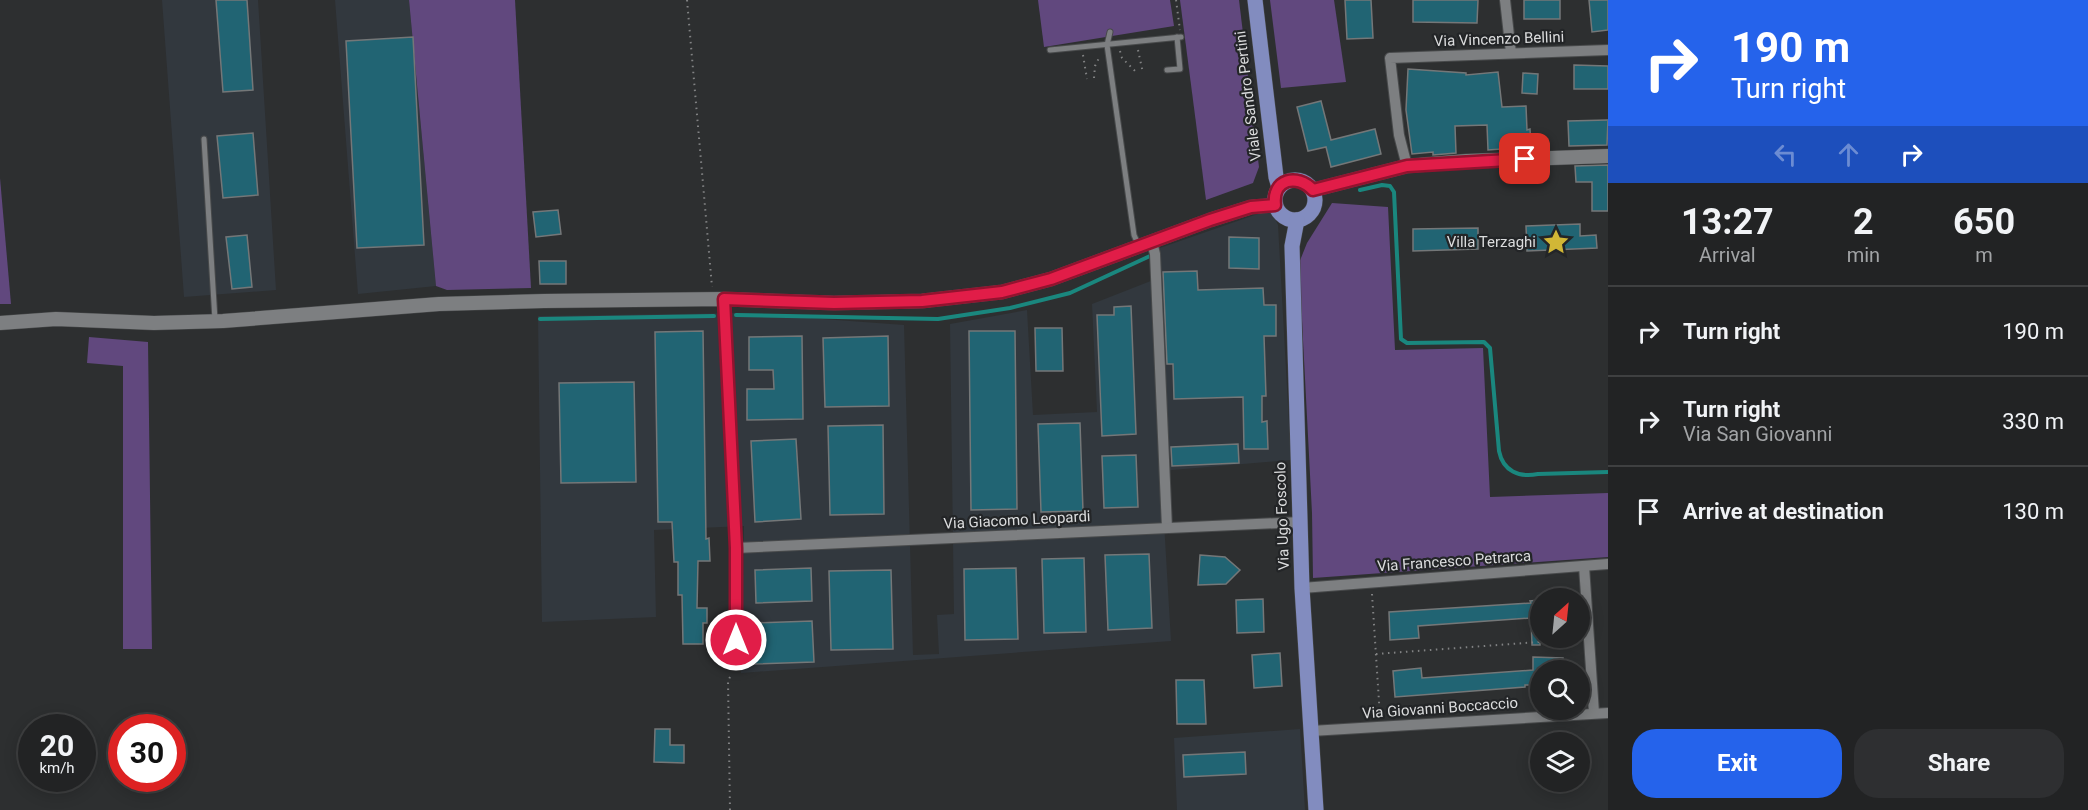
<!DOCTYPE html>
<style>
body{margin:0;font-family:Roboto,sans-serif;background:#2e2f31;color:#f1f3f6;height:100vh;display:flex;flex-direction:column;font-size:22px;white-space:nowrap}
*{box-sizing:border-box;margin:0}
p{font-size:20px;color:#a2a4a6}
.icon{flex:none;width:33px;height:33px;fill:none;stroke:currentColor;stroke-width:2;stroke-linecap:round;stroke-linejoin:round}
.map{position:relative;flex:1;overflow:hidden}
.sheet{display:flex;flex-direction:column;background:#222324;width:480px}
.sheet>*{flex:none}
.guide{background:#2563eb;color:#fff;overflow:hidden}
.needle{width:39px;rotate:27deg}
.buttons{position:absolute;left:1530px;top:588px;display:grid;gap:12px}
.buttons a{display:grid;place-items:center;width:60px;height:60px;border-radius:50%;background:#222324;box-shadow:0 3px 15px #0003,0 0 0 2px #3f4041;font-size:30px}
.speed{position:absolute;left:18px;top:714px;display:flex;gap:12px;font-size:30px;font-weight:700;text-align:center}
.speed>*{display:grid;place-content:center;width:78px;height:78px;border-radius:50%;background:#222324;box-shadow:0 3px 15px #0003,0 0 0 2px #3f4041;line-height:1}
.speed small{font-size:15px;font-weight:400}
.speed .limit{border:9px solid #d22;background:#fff;color:#111}
.pin{position:absolute;display:grid;place-items:center;width:51px;height:51px;color:#fff;margin:-26px;border-radius:12px;box-shadow:0 3px 9px #0006}
.me{position:absolute;width:66px;margin:-33px;rotate:0deg;stroke-linejoin:round;filter:drop-shadow(0 0 4px #0008)}
.turn{display:flex;align-items:center;gap:21px;height:126px;padding:0 24px;font-size:27px}
.turn .icon{width:78px;height:78px;stroke-width:2.5}
.turn b{display:block;font-size:42px;line-height:51px}
.lanes{display:flex;align-items:center;height:57px;padding:0 24px;background:#0003;justify-content:center;gap:30px;direction:ltr}
.lanes .off{opacity:.35}
.eta{display:flex;justify-content:space-evenly;align-items:center;height:102px;text-align:center}
.eta b{font-size:36px;font-weight:700;line-height:42px}
.cta{display:flex;gap:12px;margin-top:auto;padding:12px 24px}
.cta a{flex:1;height:69px;border-radius:24px;background:#2563eb;color:#fff;font-size:24px;font-weight:700;line-height:69px;text-align:center}
.cta a+a{background:#2e2f31;color:#f1f3f6}
ul{padding:0;list-style:none}
li{display:flex;align-items:center;gap:18px;height:90px;padding:0 24px;border-top:2px solid #3f4041}
li div{flex:1}
li b{display:block;font-size:22px}
li em{font-style:normal}
main{display:flex;flex:1;min-height:0}
.map>svg:first-child{display:block}
</style>
<main>
<div class="map">
<svg width="1608" height="810" viewBox="0 0 1608 810">
<rect width="100%" height="100%" fill="#2d2f30"/>
<g fill="#32383e">
<polygon points="162,0 258,0 276,290 184,297"/>
<polygon points="335,0 409,0 436,286 358,294"/>
<polygon points="1269,210 1273,214 1278,225 1291,460 1161,471 1171,641 741,673 744,526 654,530 656,617 542,622 538,316 742,313 904,325 913,655 939,654 937,615 954,614 950,324 1027,310 1033,415 1097,412 1092,304 1161,277 1160,248"/>
<polygon points="1300,729 1305,810 1177,810 1174,738"/>
</g>
<g fill="#61487e">
<polygon points="409,0 515,0 531,288 447,290 436,286"/>
<polygon points="1038,0 1170,0 1174,26 1044,47"/>
<polygon points="1180,0 1239,0 1259,167 1253,183 1206,200"/>
<polygon points="1270,0 1334,0 1346,82 1281,88"/>
<polygon points="0,178 11,304 0,304"/>
<polygon points="1332,203 1388,207 1395,350 1483,348 1490,497 1608,493 1608,557 1313,578 1312,513 1299,263 1307,243"/>
<polygon points="89,337 148,342 152,649 123,649 123,366 87,363"/>
</g>
<g fill="none" stroke-linecap="round" stroke-linejoin="round">
<g stroke="#1a877e" stroke-width="4">
<path d="M1360,190L1382,185L1390,186L1394,192L1401,339L1407,343L1484,342L1490,348L1499,451C1503,471 1519,478 1538,474L1608,472"/>
<polyline points="736,315 938,319 1010,308 1070,293 1150,256"/>
<polyline points="540,319 714,316"/>
</g>
</g>
<g fill="#216473" stroke="#747778" stroke-width="1.5">
<polygon points="216,0 247,0 253,90 223,92"/>
<polygon points="1345,0 1371,0 1373,38 1347,39"/>
<polygon points="1413,0 1478,0 1477,23 1413,22"/>
<rect x="1524" y="0" width="36" height="19"/>
<polygon points="1589,0 1608,0 1608,30 1592,32"/>
<polygon points="413,37 424,245 357,248 346,41"/>
<polygon points="1574,65 1608,66 1608,89 1574,89"/>
<polygon points="1408,69 1466,73 1466,75 1498,72 1502,107 1526,106 1527,130 1530,129 1531,147 1488,150 1487,125 1455,126 1456,153 1433,155 1433,152 1412,154 1406,110"/>
<polygon points="1523,73 1538,74 1537,94 1522,93"/>
<polygon points="1321,101 1331,140 1375,129 1381,154 1331,167 1326,147 1308,151 1297,107"/>
<polygon points="1608,120 1607,145 1569,146 1568,121"/>
<polygon points="253,133 258,195 223,198 217,136"/>
<polygon points="1608,165 1608,211 1592,211 1592,182 1576,182 1575,166"/>
<polygon points="558,210 561,234 536,237 533,212"/>
<polygon points="1580,224 1580,236 1596,235 1597,248 1527,251 1526,226"/>
<polygon points="1478,228 1478,249 1413,251 1413,229"/>
<polygon points="247,235 252,287 232,289 226,237"/>
<polygon points="1229,237 1259,238 1259,269 1229,268"/>
<polygon points="539,261 566,261 566,284 540,284"/>
<polygon points="1197,271 1198,290 1263,288 1264,305 1276,305 1276,336 1264,336 1266,396 1262,396 1262,422 1267,421 1268,449 1244,449 1243,397 1174,399 1173,364 1167,364 1163,272"/>
<polygon points="1131,306 1136,434 1102,436 1097,315 1114,315 1114,307"/>
<polygon points="1035,328 1062,328 1063,371 1036,371"/>
<polygon points="703,331 706,539 709,538 710,561 698,561 697,608 707,608 707,623 703,623 703,644 683,644 682,595 678,595 678,562 674,562 672,522 658,522 655,332"/>
<polygon points="969,331 1015,331 1017,509 971,510"/>
<polygon points="802,336 803,419 747,420 747,389 774,389 773,370 749,370 749,337"/>
<polygon points="888,336 889,406 825,407 823,338"/>
<polygon points="634,382 636,482 561,483 559,383"/>
<polygon points="1080,423 1083,511 1041,512 1038,424"/>
<polygon points="883,425 884,514 830,515 828,426"/>
<polygon points="796,439 801,519 755,522 751,441"/>
<polygon points="1238,444 1239,463 1172,466 1171,447"/>
<polygon points="1136,455 1138,507 1104,508 1102,456"/>
<polygon points="1149,554 1152,628 1108,630 1105,555"/>
<polygon points="1200,555 1225,557 1240,570 1226,584 1198,585"/>
<polygon points="1084,558 1086,632 1044,633 1042,559"/>
<polygon points="811,568 812,601 756,603 755,570"/>
<polygon points="1016,568 1018,639 965,640 964,569"/>
<polygon points="891,570 893,649 831,650 829,571"/>
<polygon points="1263,599 1264,632 1237,633 1236,600"/>
<polygon points="1540,600 1540,645 1532,645 1531,618 1418,626 1419,638 1390,640 1389,612 1531,603 1530,601"/>
<polygon points="812,621 814,662 754,664 752,623"/>
<polygon points="1280,653 1282,686 1254,688 1252,655"/>
<polygon points="1533,657 1563,658 1562,670 1540,670 1540,685 1525,685 1525,687 1395,697 1393,671 1421,668 1422,678 1533,670"/>
<polygon points="1176,680 1204,680 1206,724 1177,724"/>
<polygon points="655,729 670,729 670,745 684,745 684,763 654,762"/>
<polygon points="1245,752 1246,774 1184,777 1183,755"/>
</g>
<g fill="none" stroke-linecap="round" stroke-linejoin="round">
<g stroke="#484a4b" stroke-width="7">
<g id="lane">
<polyline points="1110,32 1107,45 1134,235 1138,244"/>
<polyline points="1050,50 1181,37"/>
<polyline points="1167,70 1180,69 1177,37"/>
<polyline points="204,139 215,320"/>
</g>
</g>
<g stroke="#484a4b" stroke-width="12">
<g id="street">
<polyline points="1505,0 1511,53"/>
<polyline points="1407,166 1399,135 1390,58 1608,50"/>
<polyline points="1152,242 1155,254 1167,528"/>
<polyline points="724,299 736,548 736,663"/>
<polyline points="736,548 1300,522"/>
<polyline points="1584,566 1594,713"/>
<polyline points="1302,588 1608,564"/>
<polyline points="1311,731 1608,713"/>
</g>
</g>
<g stroke="#484a4b" stroke-width="15">
<g id="secondary">
<polyline points="1313,190 1407,166 1467,161 1608,156"/>
<polyline points="0,323 56,319 154,323 223,321 439,304 544,301 724,299 834,303 922,301 1002,292 1051,279 1210,220 1251,207 1275,205"/>
</g>
</g>
<g stroke="#484a4b" stroke-width="16">
<g id="primary">
<polyline points="1255,0 1276,177 1279,187"/>
<circle cx="1295" cy="200" r="20"/>
<polyline points="1297,220 1292,246 1302,588 1316,810"/>
</g>
</g>
<g stroke="#818283" stroke-width="2" stroke-dasharray="1.5 4.5" stroke-linecap="butt">
<polyline points="687,0 712,287"/>
<polyline points="1176,0 1180,30"/>
<polyline points="1138,50 1143,73"/>
<polyline points="1120,51 1122,58 1138,74"/>
<polyline points="1083,55 1087,79"/>
<polyline points="1094,78 1095,66 1099,58"/>
<polyline points="1372,594 1380,717"/>
<polyline points="1376,654 1579,639"/>
<polyline points="730,810 728,681 732,673"/>
</g>
<use href="#lane" stroke="#7d7f81" stroke-width="5"/>
<use href="#street" stroke="#7d7f81" stroke-width="10"/>
<use href="#secondary" stroke="#7d7f81" stroke-width="14"/>
<use href="#primary" stroke="#828cbf" stroke-width="15"/>
</g>
<g fill="none" stroke-linecap="round" stroke-linejoin="round">
<g stroke="#92132f" stroke-width="15">
<path id="route" d="M736,640V548L724,299L834,303L922,301L1002,292L1051,279L1210,220L1251,207L1275,205C1272,179 1297,173 1313,190L1407,166L1525,159"/>
</g>
<use href="#route" stroke="#e11d48" stroke-width="10"/>
</g>
<defs>
<g id="sight-bare" transform="scale(2.07)"><path d="M0-6L1.8-2.2L6-1.7L2.9 1.2L3.7 5.4L0 3.3L-3.7 5.4L-2.9 1.2L-6-1.7L-1.8-2.2Z" fill="#d1b736" stroke="#232527" stroke-width="2.5" paint-order="stroke"/></g>
</defs>
<g fill-rule="evenodd">
<use href="#sight-bare" x="1556" y="242"/>
</g>
<g text-anchor="middle" dominant-baseline="central" stroke-width="4.5" stroke-linejoin="round" paint-order="stroke">
<g font-size="15" fill="#dbdcdd" stroke="#232527">
<text transform="translate(1499 39) rotate(-2)">Via Vincenzo Bellini</text>
<text transform="translate(1248 96) rotate(-97)">Viale Sandro Pertini</text>
<text transform="translate(1282 516) rotate(-92)">Via Ugo Foscolo</text>
<text transform="translate(1017 520) rotate(-3)">Via Giacomo Leopardi</text>
<text transform="translate(1454 561) rotate(-4)">Via Francesco Petrarca</text>
<text transform="translate(1440 708) rotate(-4)">Via Giovanni Boccaccio</text>
</g>
<g font-size="15" fill="#dbdcdd" stroke="#232527" text-anchor="end">
<text x="1536" y="242">Villa Terzaghi</text>
</g>
</g>
</svg>
<div class="buttons">
<a><svg class="needle" viewBox="-14 -14 28 28"><path d="M0-13l5 13h-10z" fill="#e53935"/><path d="M0 13l5-13h-10z" fill="#a2a4a6"/></svg></a>
<a><svg class="icon" aria-label="search" viewBox="0 0 24 24"><circle cx="10" cy="10" r="6"/><path d="M15 15l6 6"/></svg></a>
<a><svg class="icon" aria-label="layers" viewBox="0 0 24 24"><path d="M12 4l9 5-9 5-9-5zM3 14l9 5 9-5"/></svg></a>
</div>
<div class="speed"><div>20<small>km/h</small></div><div class="limit">30</div></div>
<div class="pin" style="left:1525px;top:159px;background:#d93025"><svg class="icon" aria-label="arrive" viewBox="0 0 24 24"><path d="M6 21V4h12l-3 4 3 4H6"/></svg></div>
<svg class="me" style="left:736px;top:640px" viewBox="-20 -20 40 40"><circle r="17" fill="#e11d48" stroke="#fff" stroke-width="3"/><path d="M0-11L8 9 0 5-8 9z" fill="#fff"/></svg>
</div>
<section class="sheet">
<div class="guide">
<div class="turn"><svg class="icon" aria-label="right" viewBox="0 0 24 24"><path d="M7 20v-9h11M14 6l5 5-5 5"/></svg><div><b>190 m</b>Turn right</div></div>
<div class="lanes"><svg class="icon off" aria-label="left" viewBox="0 0 24 24"><path d="M17 20v-9H6M10 6l-5 5 5 5"/></svg><svg class="icon off" aria-label="ahead" viewBox="0 0 24 24"><path d="M12 20V5M6 11l6-6 6 6"/></svg><svg class="icon" aria-label="right" viewBox="0 0 24 24"><path d="M7 20v-9h11M14 6l5 5-5 5"/></svg></div>
</div>
<div class="eta">
<div><b>13:27</b><p>Arrival</p></div>
<div><b>2</b><p>min</p></div>
<div><b>650</b><p>m</p></div>
</div>
<ul>
<li><svg class="icon" aria-label="right" viewBox="0 0 24 24"><path d="M7 20v-9h11M14 6l5 5-5 5"/></svg><div><b>Turn right</b></div><em>190 m</em></li>
<li><svg class="icon" aria-label="right" viewBox="0 0 24 24"><path d="M7 20v-9h11M14 6l5 5-5 5"/></svg><div><b>Turn right</b><p>Via San Giovanni</p></div><em>330 m</em></li>
<li><svg class="icon" aria-label="arrive" viewBox="0 0 24 24"><path d="M6 21V4h12l-3 4 3 4H6"/></svg><div><b>Arrive at destination</b></div><em>130 m</em></li>
</ul>
<div class="cta"><a>Exit</a><a>Share</a></div>
</section>
</main>
